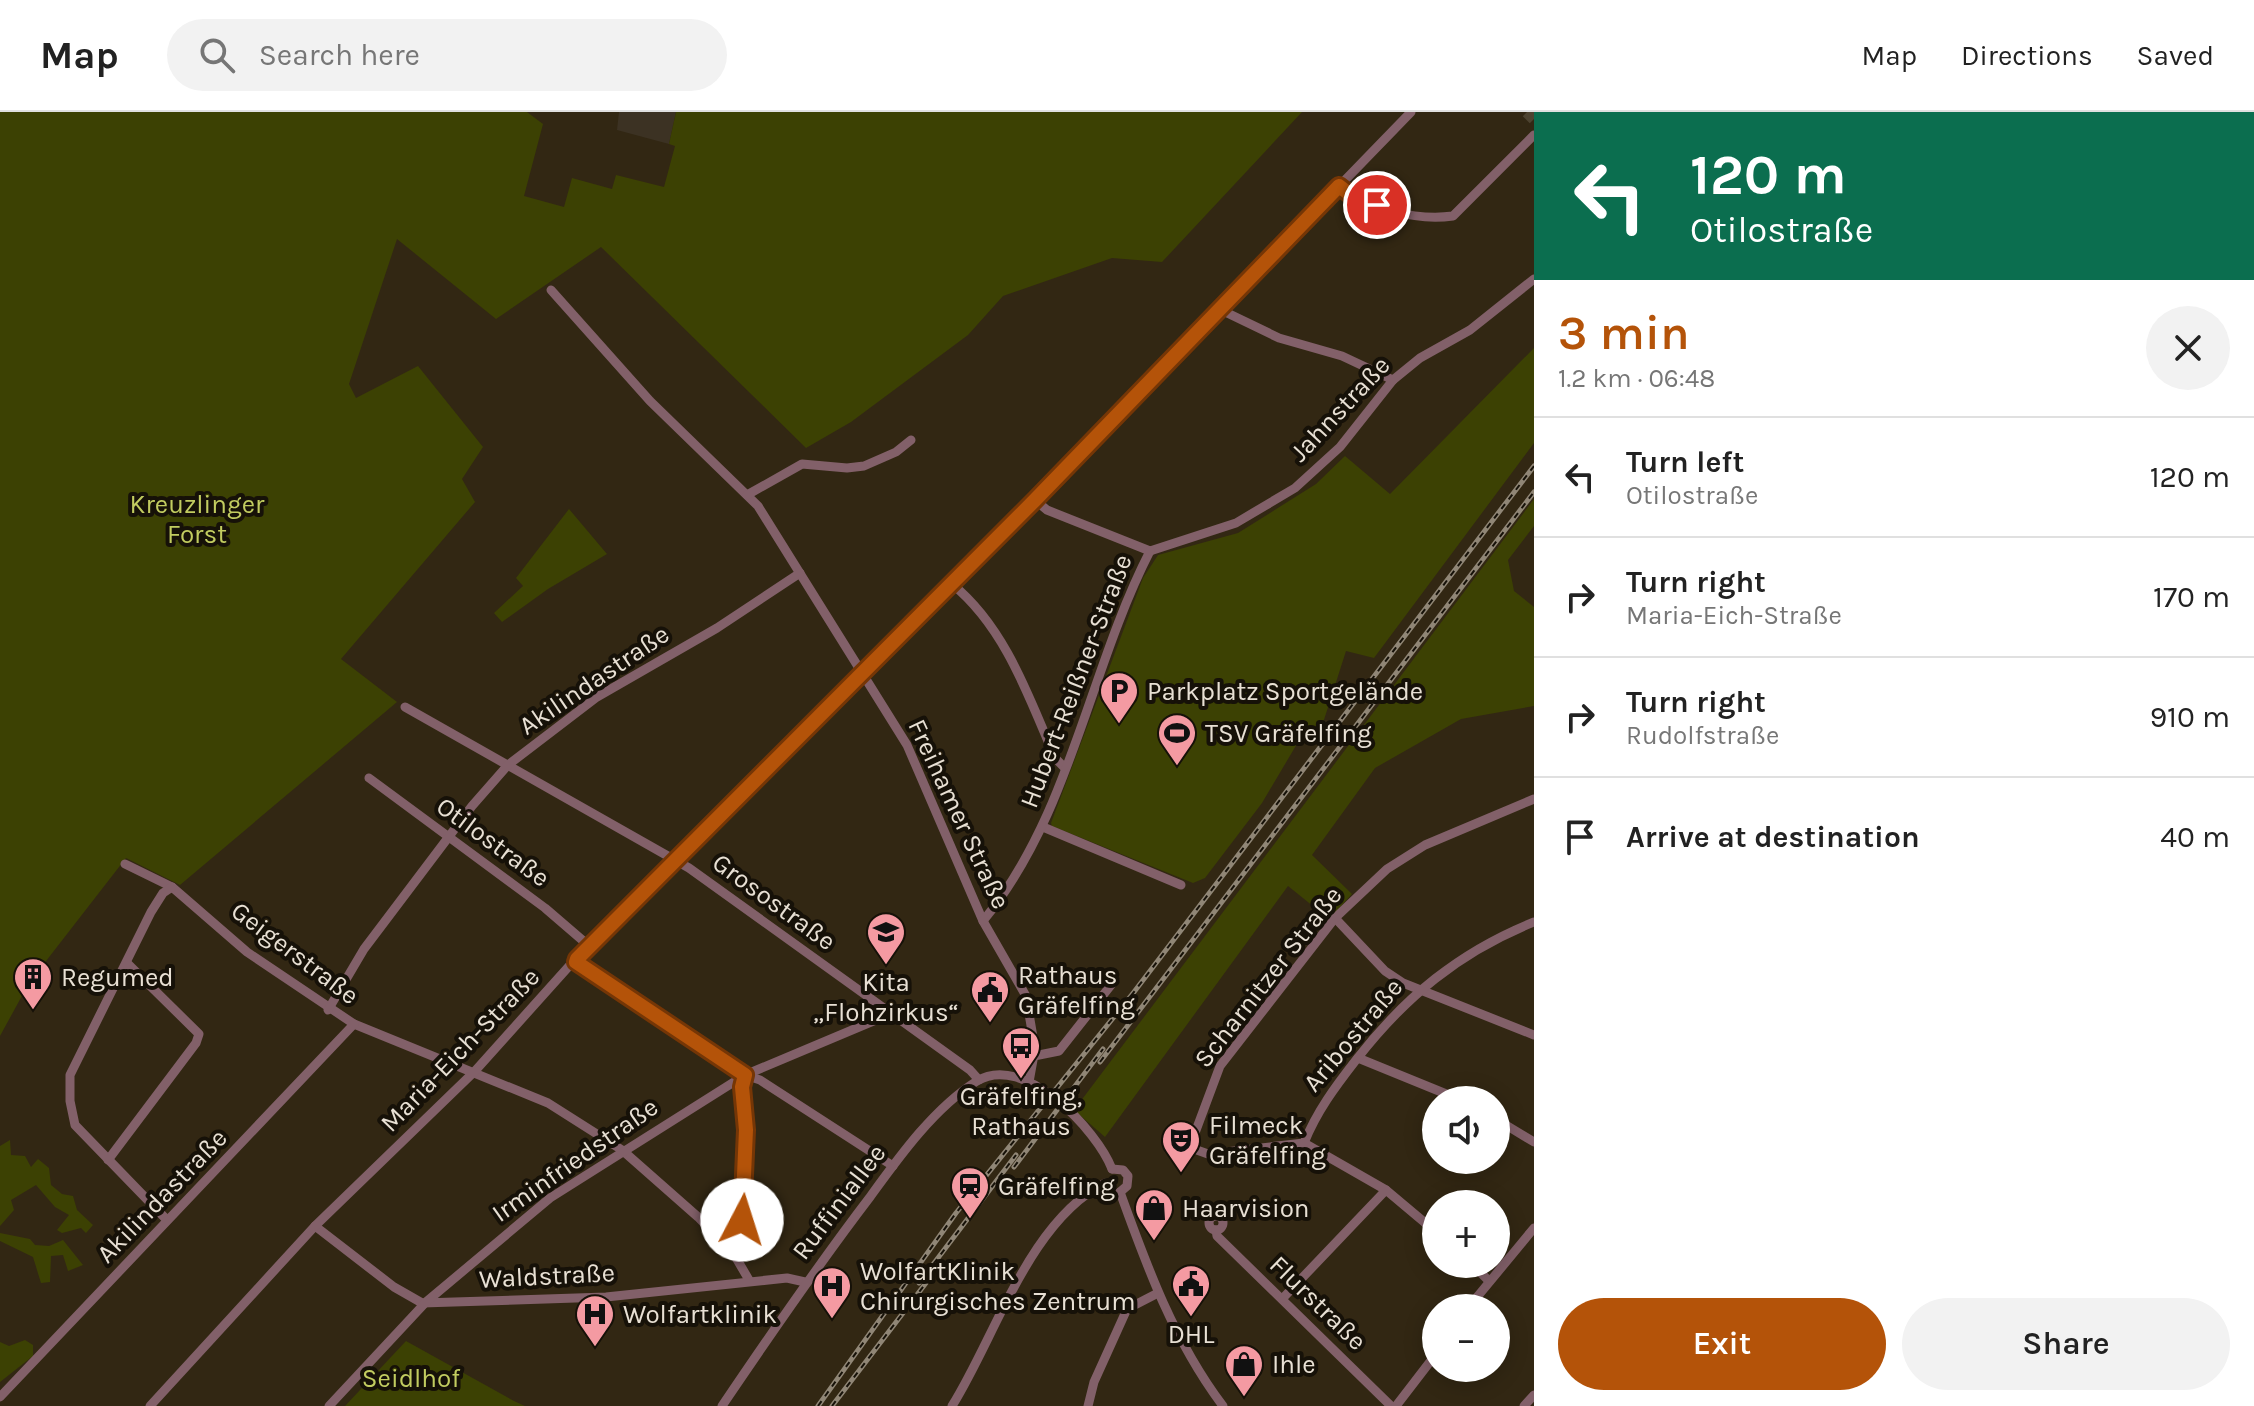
<!DOCTYPE html>
<meta charset="utf-8">
<style>
body{margin:0;font-family:Karla,sans-serif;background:#f2f2f2;color:#222;height:100vh;display:flex;flex-direction:column;font-size:30px;white-space:nowrap}
*{box-sizing:border-box;margin:0}
p{font-size:26px;color:#767676}
.icon{flex:none;width:44px;height:44px;fill:none;stroke:currentColor;stroke-width:2;stroke-linecap:round;stroke-linejoin:round}
.map{position:relative;flex:1;overflow:hidden}
.sheet{display:flex;flex-direction:column;background:#fff;width:720px}
.sheet>*{flex:none}
.hud{background:#0b6e4f;color:#fff;overflow:hidden}
.fabs{position:absolute;left:1422px;top:974px;display:grid;gap:16px}
.fabs a{display:grid;place-items:center;width:88px;height:88px;border-radius:50%;background:#fff;box-shadow:0 4px 20px #0003;font-size:40px}
.pin{position:absolute;display:grid;place-items:center;width:68px;height:68px;color:#fff;margin:-34px;border:4px solid #fff;border-radius:50%;box-shadow:0 2px 8px #0007}
.me{position:absolute;width:88px;margin:-44px;rotate:5deg;stroke-linejoin:round;filter:drop-shadow(0 0 6px #0008)}
.turn{display:flex;align-items:center;gap:28px;height:168px;padding:0 24px;font-size:36px}
.turn .icon{width:104px;height:104px;stroke-width:2.5}
.turn b{display:block;font-size:56px;line-height:68px}
.round{display:grid;place-items:center;flex:none;width:84px;height:84px;border-radius:42px;background:#f2f2f2}
.headline{display:flex;align-items:center;justify-content:space-between;height:136px;padding:0 24px}
h1{font-size:48px;font-weight:600;line-height:60px;color:#b45309}
.primary-button{display:flex;gap:16px;margin-top:auto;padding:16px 24px}
.primary-button a{flex:1;height:92px;border-radius:48px;background:#b45309;color:#fff;font-size:32px;font-weight:600;line-height:92px;text-align:center}
.primary-button a+a{background:#f2f2f2;color:#222}
ul{padding:0;list-style:none}
li{display:flex;align-items:center;gap:24px;height:120px;padding:0 24px;border-top:2px solid #e0e0e0}
li div{flex:1}
li b{display:block;font-size:30px}
li em{font-style:normal}
header{display:flex;align-items:center;gap:48px;box-sizing:border-box;height:112px;padding:0 40px;background:#fff;border-bottom:2px solid #e0e0e0}
header strong{font-size:38px}
nav{display:flex;gap:44px;margin-inline-start:auto;font-size:28px}
.search{width:560px;height:72px;background:#f2f2f2;display:flex;align-items:center;gap:20px;box-sizing:border-box;padding:0 28px;border-radius:44px;color:#767676;font-size:30px}
main{display:flex;flex:1;min-height:0}
.map>svg:first-child{display:block}
</style>
<header>
<strong>Map</strong>
<div class="search"><svg class="icon" aria-label="search" viewBox="0 0 24 24"><circle cx="10" cy="10" r="6"/><path d="M15 15l6 6"/></svg>Search here</div>
<nav><a>Map</a><a>Directions</a><a>Saved</a></nav>
</header>
<main>
<div class="map">
<svg width="1534" height="1294" viewBox="0 0 1534 1294">
<rect width="100%" height="100%" fill="#322713"/>
<polygon fill="#3c3223" points="619,0 676,0 669,32 617,18"/>
<g fill="#3c4103">
<polygon points="0,0 527,0 543,12 524,84 564,95 572,66 612,77 616,63 664,75 675,34 669,32 676,0 1302,0 1162,150 1112,146 1003,184 968,223 851,310 806,336 601,135 496,207 397,127 349,272 356,286 418,254 483,335 462,367 475,390 341,547 397,590 180,773 126,746 29,871 0,924"/>
<polygon points="1534,236 1534,331 1374,546 1346,539 1322,614 1319,618 1307,615 1262,691 1205,766 1193,771 1052,714 1051,711 1143,466 1158,443 1238,421 1316,372 1345,344 1390,382"/>
<polygon points="1534,387 1534,414 1508,448 1514,479 1534,495 1534,594 1461,607 1375,656 1312,743 1352,782 1329,807 1288,774 1105,1025 1074,998"/>
<polygon points="569,397 607,442 548,477 502,510 494,501 523,474 516,466"/>
<polygon points="10,1028 11,1043 25,1044 31,1055 38,1047 49,1056 51,1073 62,1082 73,1084 77,1098 93,1113 86,1121 81,1116 62,1121 57,1118 69,1103 55,1095 36,1073 11,1088 14,1098 0,1114 0,1034"/>
<polygon points="0,1121 30,1127 35,1133 49,1134 63,1128 83,1153 68,1159 63,1143 51,1144 50,1170 41,1171 33,1145 0,1129"/>
<polygon points="25,1228 33,1233 33,1244 0,1270 0,1230 9,1234"/>
<polygon points="406,1229 514,1289 525,1294 345,1294"/>
</g>
<g fill="none" stroke-linecap="round" stroke-linejoin="round">
<polyline stroke="#4d4330" stroke-width="12" stroke-dasharray="12 6" stroke-linecap="butt" points="1527,0 1534,7"/>
<g stroke="#826069" stroke-width="9">
<path d="M1339,74C1369,97 1416,109 1453,104L1534,23"/>
<polyline points="551,178 650,289 758,394 907,633 983,809 1026,884 1035,937 1029,970"/>
<polyline points="1219,197 1279,226 1342,244 1393,268"/>
<polyline points="747,383 802,352 847,356 864,354 896,340 911,328"/>
<polyline points="1035,388 1047,398 1150,439"/>
<polyline points="1150,439 1236,411 1295,376 1340,335 1393,268 1420,246 1470,218 1534,167"/>
<path d="M952,472C1005,515 1029,585 1055,646L1065,656"/>
<polyline points="405,595 689,756 970,958 979,968"/>
<polyline points="369,666 545,796 588,833"/>
<polyline points="1043,715 1181,773"/>
<polyline points="125,752 172,775 247,840 354,912 548,991 622,1038 698,1105 735,1144 749,1168"/>
<polyline points="1335,806 1385,859 1403,871 1534,923"/>
<path d="M983,809C1071,702 1088,560 1150,439"/>
<polyline points="576,850 745,963 760,968 893,1054"/>
<polyline points="328,898 364,837 472,694 508,653 597,585 717,516 800,461"/>
<polyline points="1034,944 1059,939 1115,868"/>
<polyline points="1358,946 1461,988"/>
<polyline points="1496,1007 1534,1030"/>
<path d="M1304,1031C1317,999 1335,975 1356,948C1405,885 1459,840 1534,810"/>
<polyline points="108,1048 196,931 199,922 127,851"/>
<polyline points="1112,1057 1123,1058 1128,1064 1127,1074 1120,1080"/>
<path d="M1120,1080C1147,1155 1174,1229 1223,1294"/>
<circle cx="1216" cy="1111" r="7"/>
<polyline points="166,1107 75,1013 70,989 70,963 151,800 163,781 172,775"/>
<polyline points="315,1114 394,1175 422,1191 606,1185 787,1166 805,1170"/>
<polyline points="1216,1118 1217,1124 1391,1294"/>
<polyline points="1436,1120 1386,1078 1304,1031 1208,1042 1194,1037 1192,1029 1220,954 1335,806 1387,757 1425,733 1534,687"/>
<path d="M735,1144C749,1115 747,1052 746,1019C746,1000 740,982 745,963"/>
<polyline points="1472,1152 1488,1168"/>
<polyline points="1283,1186 1386,1078"/>
<polyline points="1468,1196 1534,1116"/>
<polyline points="0,1285 354,912"/>
<polyline points="150,1294 315,1114 475,959 588,833 676,750 1035,388 1411,0"/>
<polyline points="329,1294 426,1190 550,1086 745,963 890,902"/>
<path d="M722,1294C770,1223 818,1153 870,1085C899,1045 934,996 977,969C1024,940 1097,1018 1112,1057"/>
<path d="M952,1294C995,1226 1029,1109 1105,1071"/>
<polyline points="1088,1294 1094,1270 1127,1197 1158,1181"/>
<polyline points="1396,1294 1436,1242"/>
<polyline points="1524,1294 1534,1283"/>
</g>
<g stroke="#908676" stroke-width="5">
<g id="rail">
<polyline points="1100,950 1534,380"/>
<polyline points="1014,1055 1103,937"/>
<polyline points="919,1171 1016,1043"/>
<polyline points="818,1294 956,1101 1134,880 1534,354"/>
<polyline points="832,1294 929,1167"/>
</g>
</g>
<use href="#rail" stroke="#161108" stroke-width="2" stroke-dasharray="6" stroke-linecap="butt"/>
</g>
<g fill="none" stroke-linecap="round" stroke-linejoin="round">
<g stroke="#753606" stroke-width="20">
<polyline id="route" points="742,1108 746,1018 742,975 745,963 576,850 577,847 1035,388 1339,74 1356,87 1377,93"/>
</g>
<use href="#route" stroke="#b45309" stroke-width="14"/>
</g>
<defs>
<g id="parking-pin" transform="scale(2)"><path d="M0 17L-7.5 6A9.5 9.5 0 1 1 7.5 6Z" fill="#f49aa2" stroke="#161108"/><path d="M-3.5-5.5H1a3.5 3.5 0 0 1 0 7H-1V5.5H-3.5ZM-1-3.4V-.6H.8a1.4 1.4 0 0 0 0-2.8Z" fill="#111"/></g>
<g id="stadium-pin" transform="scale(2)"><path d="M0 17L-7.5 6A9.5 9.5 0 1 1 7.5 6Z" fill="#f49aa2" stroke="#161108"/><path d="M0-5a6.5 5 0 1 0 0 10a6.5 5 0 1 0 0-10ZM-3.5-1.8h7v3.6h-7Z" fill="#111"/></g>
<g id="school-pin" transform="scale(2)"><path d="M0 17L-7.5 6A9.5 9.5 0 1 1 7.5 6Z" fill="#f49aa2" stroke="#161108"/><path d="M0-5L7-2L0 1L-7-2ZM-4 1L0 2.5L4 1V4Q0 6-4 4Z" fill="#111"/></g>
<g id="building-pin" transform="scale(2)"><path d="M0 17L-7.5 6A9.5 9.5 0 1 1 7.5 6Z" fill="#f49aa2" stroke="#161108"/><path d="M-4-6H4V6H1V3H-1V6H-4ZM-2.5-4.3h1.7v1.8h-1.7ZM.8-4.3h1.7v1.8H.8ZM-2.5-1h1.7V.8h-1.7ZM.8-1h1.7V.8H.8Z" fill="#111"/></g>
<g id="civic-pin" transform="scale(2)"><path d="M0 17L-7.5 6A9.5 9.5 0 1 1 7.5 6Z" fill="#f49aa2" stroke="#161108"/><path d="M-.6-6.5H3V-4.5H.6V-3L4-1V1h2V6H-6V1h2V-1L-.6-3ZM-1.2 2.5V6h2.4V2.5Z" fill="#111"/></g>
<g id="bus-pin" transform="scale(2)"><path d="M0 17L-7.5 6A9.5 9.5 0 1 1 7.5 6Z" fill="#f49aa2" stroke="#161108"/><path d="M-5-6H5V4H4V6H2V4H-2V6H-4V4H-5ZM-3.5-4V0h7V-4ZM-3.5 1.2v1.5H-2V1.2ZM2 1.2v1.5H3.5V1.2Z" fill="#111"/></g>
<g id="theatre-pin" transform="scale(2)"><path d="M0 17L-7.5 6A9.5 9.5 0 1 1 7.5 6Z" fill="#f49aa2" stroke="#161108"/><path d="M-5-5.5Q0-4 5-5.5V0Q5 5 0 6Q-5 5-5 0ZM-3.3-2.5H-1v1.5H-3.3ZM1-2.5H3.3v1.5H1ZM-2.8 1Q0 5.5 2.8 1Z" fill="#111"/></g>
<g id="station-pin" transform="scale(2)"><path d="M0 17L-7.5 6A9.5 9.5 0 1 1 7.5 6Z" fill="#f49aa2" stroke="#161108"/><path d="M-3-6H3Q5-6 5-4V2Q5 4 3 4L4.5 6H3L1.5 4h-3L-3 6H-4.5L-3 4Q-5 4-5 2V-4Q-5-6-3-6ZM-3.5-4v3h7v-3ZM-3.5 1v1.5H-2V1ZM2 1v1.5H3.5V1Z" fill="#111"/></g>
<g id="shop-pin" transform="scale(2)"><path d="M0 17L-7.5 6A9.5 9.5 0 1 1 7.5 6Z" fill="#f49aa2" stroke="#161108"/><path d="M-5-2.5h2.3a2.7 3.5 0 0 1 5.4 0H5L5.5 6h-11ZM-1.5-2.5h3a1.5 2.3 0 0 0-3 0Z" fill="#111"/></g>
<g id="hospital-pin" transform="scale(2)"><path d="M0 17L-7.5 6A9.5 9.5 0 1 1 7.5 6Z" fill="#f49aa2" stroke="#161108"/><path d="M-5-5h3v3.5h4V-5h3V5h-3V1.5h-4V5h-3Z" fill="#111"/></g>
</defs>
<g fill-rule="evenodd">
<use href="#parking-pin" x="1119" y="579"/>
<use href="#stadium-pin" x="1177" y="621"/>
<use href="#school-pin" x="886" y="820"/>
<use href="#building-pin" x="33" y="865"/>
<use href="#civic-pin" x="990" y="878"/>
<use href="#bus-pin" x="1021" y="934"/>
<use href="#theatre-pin" x="1181" y="1028"/>
<use href="#station-pin" x="970" y="1074"/>
<use href="#shop-pin" x="1154" y="1096"/>
<use href="#civic-pin" x="1191" y="1172"/>
<use href="#hospital-pin" x="832" y="1174"/>
<use href="#hospital-pin" x="595" y="1202"/>
<use href="#shop-pin" x="1244" y="1252"/>
</g>
<g text-anchor="middle" dominant-baseline="central" stroke-width="8" stroke-linejoin="round" paint-order="stroke">
<g font-size="26" fill="#e8e0d4" stroke="#161108">
<text transform="translate(1340 297) rotate(-47)">Jahnstraße</text>
<text transform="translate(594 568) rotate(-34)">Akilindastraße</text>
<text transform="translate(1076 569) rotate(-69)">Hubert-Reißner-Straße</text>
<text transform="translate(959 702) rotate(65)">Freihamer Straße</text>
<text transform="translate(493 730) rotate(36)">Otilostraße</text>
<text transform="translate(774 790) rotate(36)">Grosostraße</text>
<text transform="translate(295 841) rotate(37)">Geigerstraße</text>
<text transform="translate(1268 865) rotate(-52)">Scharnitzer Straße</text>
<text transform="translate(1353 923) rotate(-50)">Aribostraße</text>
<text transform="translate(460 938) rotate(-46)">Maria-Eich-Straße</text>
<text transform="translate(575 1048) rotate(-35)">Irminfriedstraße</text>
<text transform="translate(162 1084) rotate(-46)">Akilindastraße</text>
<text transform="translate(839 1090) rotate(-53)">Ruffiniallee</text>
<text transform="translate(547 1164) rotate(-3)">Waldstraße</text>
<text transform="translate(1318 1191) rotate(44)">Flurstraße</text>
</g>
<g font-size="26" fill="#c2cc60" stroke="#161108">
<text x="197" y="392">Kreuzlinger<tspan x="197" dy="30">Forst</tspan></text>
<text x="411" y="1266">Seidlhof</text>
</g>
<g font-size="26" fill="#e8e0d4" stroke="#161108" text-anchor="start">
<text x="1147" y="579">Parkplatz Sportgelände</text>
<text x="1205" y="621">TSV Gräfelfing</text>
<text x="1018" y="863">Rathaus<tspan x="1018" dy="30">Gräfelfing</tspan></text>
<text x="61" y="865">Regumed</text>
<text x="886" y="870" text-anchor="middle">Kita<tspan x="886" dy="30">„Flohzirkus“</tspan></text>
<text x="1021" y="984" text-anchor="middle">Gräfelfing,<tspan x="1021" dy="30">Rathaus</tspan></text>
<text x="1209" y="1013">Filmeck<tspan x="1209" dy="30">Gräfelfing</tspan></text>
<text x="998" y="1074">Gräfelfing</text>
<text x="1182" y="1096">Haarvision</text>
<text x="860" y="1159">WolfartKlinik<tspan x="860" dy="30">Chirurgisches Zentrum</tspan></text>
<text x="623" y="1202">Wolfartklinik</text>
<text x="1191" y="1222" text-anchor="middle">DHL</text>
<text x="1272" y="1252">Ihle</text>
</g>
</g>
</svg>
<div class="fabs">
<a><svg class="icon" aria-label="sound" viewBox="0 0 24 24"><path d="M4 9h4l5-4v14l-5-4H4zM17 9q2 3 0 6"/></svg></a>
<a>+</a>
<a>−</a>
</div>
<div class="pin" style="left:1377px;top:93px;background:#d93025"><svg class="icon" aria-label="arrive" viewBox="0 0 24 24"><path d="M6 21V4h12l-3 4 3 4H6"/></svg></div>
<svg class="me" style="left:742px;top:1108px" viewBox="-20 -20 40 40"><circle r="19" fill="#fff"/><path d="M0-13L10 11 0 6-10 11z" fill="#b45309"/></svg>
</div>
<section class="sheet">
<div class="hud">
<div class="turn"><svg class="icon" aria-label="left" viewBox="0 0 24 24"><path d="M17 20v-9H6M10 6l-5 5 5 5"/></svg><div><b>120 m</b>Otilostraße</div></div>
</div>
<div class="headline"><div><h1>3 min</h1><p>1.2 km · 06:48</p></div><a class="round"><svg class="icon" aria-label="close" viewBox="0 0 24 24"><path d="M6 6l12 12M18 6L6 18"/></svg></a></div>
<ul>
<li><svg class="icon" aria-label="left" viewBox="0 0 24 24"><path d="M17 20v-9H6M10 6l-5 5 5 5"/></svg><div><b>Turn left</b><p>Otilostraße</p></div><em>120 m</em></li>
<li><svg class="icon" aria-label="right" viewBox="0 0 24 24"><path d="M7 20v-9h11M14 6l5 5-5 5"/></svg><div><b>Turn right</b><p>Maria-Eich-Straße</p></div><em>170 m</em></li>
<li><svg class="icon" aria-label="right" viewBox="0 0 24 24"><path d="M7 20v-9h11M14 6l5 5-5 5"/></svg><div><b>Turn right</b><p>Rudolfstraße</p></div><em>910 m</em></li>
<li><svg class="icon" aria-label="arrive" viewBox="0 0 24 24"><path d="M6 21V4h12l-3 4 3 4H6"/></svg><div><b>Arrive at destination</b></div><em>40 m</em></li>
</ul>
<div class="primary-button"><a>Exit</a><a>Share</a></div>
</section>
</main>
